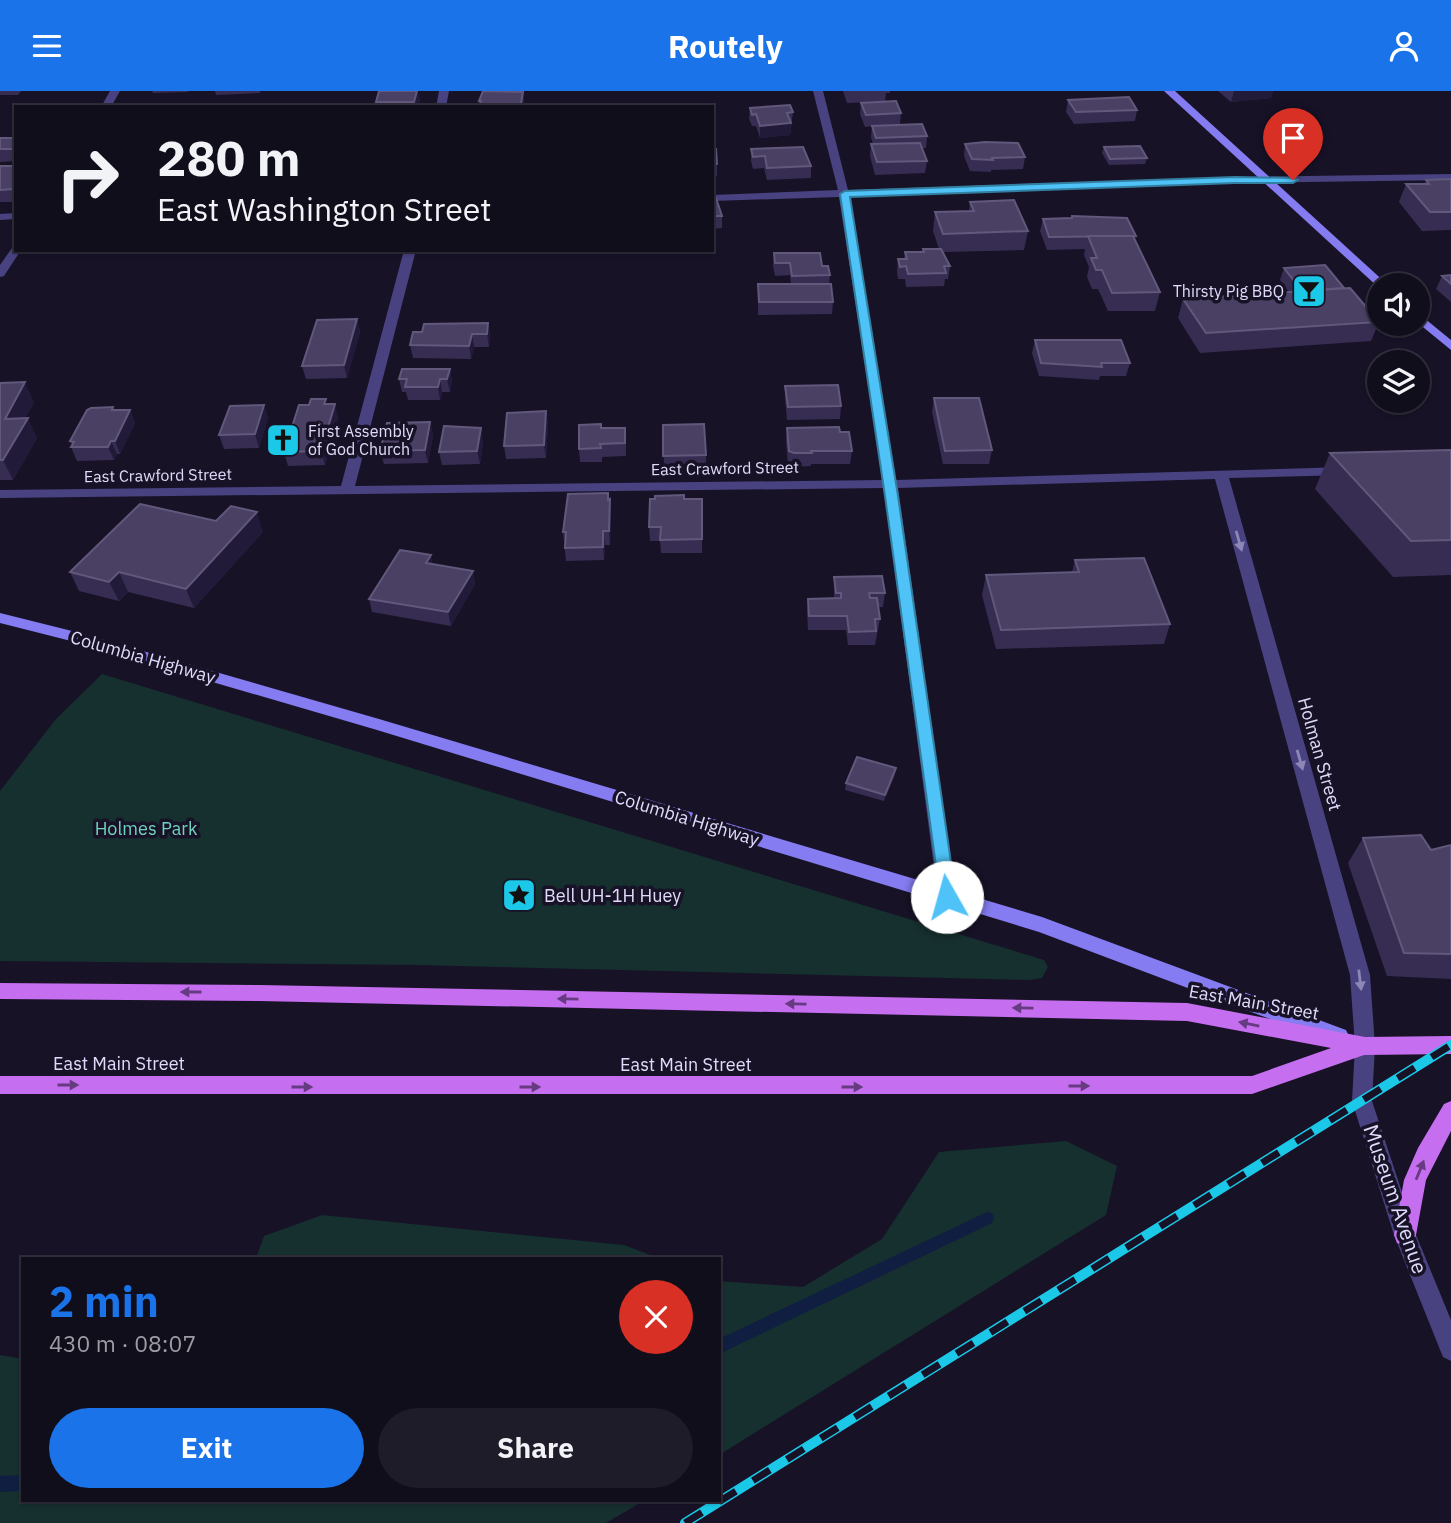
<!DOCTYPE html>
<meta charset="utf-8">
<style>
body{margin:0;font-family:"IBM Plex Sans",sans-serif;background:#1e1c29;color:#f1f3f6;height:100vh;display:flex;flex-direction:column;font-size:26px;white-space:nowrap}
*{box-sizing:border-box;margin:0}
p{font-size:23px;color:#9c9ca3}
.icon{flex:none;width:38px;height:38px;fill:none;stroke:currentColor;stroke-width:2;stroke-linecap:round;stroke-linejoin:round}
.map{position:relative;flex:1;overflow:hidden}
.panel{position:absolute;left:21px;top:1166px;width:700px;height:245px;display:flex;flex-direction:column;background:#110e1c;border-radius:0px;box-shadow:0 2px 5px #0004,0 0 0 2px #302e3b}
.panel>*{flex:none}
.top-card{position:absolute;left:14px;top:14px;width:700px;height:147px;border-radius:0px;box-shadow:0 2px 5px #0004,0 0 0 2px #302e3b;background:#110e1c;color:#f1f3f6;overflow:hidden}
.buttons{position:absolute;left:1367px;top:182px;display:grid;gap:14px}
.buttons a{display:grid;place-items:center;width:63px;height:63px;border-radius:50%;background:#110e1c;box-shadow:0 2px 5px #0004,0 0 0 2px #302e3b;font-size:35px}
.pin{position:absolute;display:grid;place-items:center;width:60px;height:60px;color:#fff;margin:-72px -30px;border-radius:50% 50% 50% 0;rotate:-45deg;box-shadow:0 0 7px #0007}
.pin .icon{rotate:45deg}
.me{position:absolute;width:77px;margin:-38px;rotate:353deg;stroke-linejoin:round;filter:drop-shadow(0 0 5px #0008)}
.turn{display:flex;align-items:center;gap:24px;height:147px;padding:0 28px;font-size:32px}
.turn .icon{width:91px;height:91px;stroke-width:2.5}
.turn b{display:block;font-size:49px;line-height:60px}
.round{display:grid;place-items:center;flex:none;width:74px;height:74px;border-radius:37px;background:#1e1c29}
.head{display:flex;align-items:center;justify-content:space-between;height:119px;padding:0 28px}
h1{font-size:42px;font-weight:700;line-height:52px;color:#1a73e8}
.primary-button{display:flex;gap:14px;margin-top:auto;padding:14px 28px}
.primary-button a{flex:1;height:80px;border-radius:42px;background:#1a73e8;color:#fff;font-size:28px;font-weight:700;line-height:80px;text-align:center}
.primary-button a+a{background:#1e1c29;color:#f1f3f6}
header{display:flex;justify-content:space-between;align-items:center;height:91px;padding:0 28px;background:#1a73e8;color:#fff;font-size:32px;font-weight:700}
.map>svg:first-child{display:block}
</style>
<header><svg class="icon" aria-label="menu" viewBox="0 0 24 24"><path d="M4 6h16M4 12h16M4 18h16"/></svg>Routely<svg class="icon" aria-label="person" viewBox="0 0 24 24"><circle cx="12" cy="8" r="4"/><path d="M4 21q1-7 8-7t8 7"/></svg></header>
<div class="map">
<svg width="1451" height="1432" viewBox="0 0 1451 1432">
<rect width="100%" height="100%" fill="#171226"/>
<g fill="#162f2f">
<polygon points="102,583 1044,869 1048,876 1042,887 1029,889 417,874 0,870 0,700 56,628"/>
<polygon points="1066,1050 1117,1075 1106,1124 719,1364 719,1190 803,1196 882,1148 939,1061"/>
<polygon points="322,1124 624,1154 658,1167 256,1167 264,1145"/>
<polygon points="0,1264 23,1268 23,1409 645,1409 606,1432 0,1432"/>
</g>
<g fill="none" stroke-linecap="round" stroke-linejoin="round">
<g fill="#101f41" fill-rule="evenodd">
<polygon points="987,1121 992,1122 994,1127 992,1132 719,1263 719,1248"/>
<polygon points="23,1384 23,1400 0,1401 0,1385"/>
</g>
<g fill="#484280" fill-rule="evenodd">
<polygon points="110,0 120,0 111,16 101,16"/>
<polygon points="439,0 449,0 446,16 436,16"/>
<polygon points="813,0 823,0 848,99 1235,86 1451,83 1451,89 1235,92 850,105 896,389 1346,376 1353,380 1346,384 1229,387 1370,884 1375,955 1372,1010 1416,1144 1451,1229 1451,1270 1443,1266 1394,1144 1352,1010 1355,955 1350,884 1215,388 898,397 956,806 954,811 947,814 940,811 938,806 884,397 0,407 0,399 341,395 404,159 416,159 355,395 883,389 839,106 712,110 712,104 838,99"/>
<polygon points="16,122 16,128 0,129 0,123"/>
<polygon points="16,156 16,159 21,159 4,185 0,186 0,174 12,157"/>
</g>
<g fill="#857cf1" fill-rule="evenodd">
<polygon points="1164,0 1175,0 1388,194 1378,196"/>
<polygon points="1418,222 1451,249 1451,259 1418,232"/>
<polygon points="0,522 80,542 379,628 1042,826 1346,939 1349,945 1346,951 1339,954 1039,841 377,639 79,552 0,532"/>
</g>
<g fill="#c66ef0" fill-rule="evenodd">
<polygon points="0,892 259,894 1187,912 1365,946 1451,945 1451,963 1364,964 1252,1003 0,1003 0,985 1252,985 1331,957 1187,930 259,910 0,908"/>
<polygon points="1451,1010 1451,1040 1426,1089 1416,1144 1413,1152 1405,1155 1397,1152 1394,1144 1404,1089 1418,1057 1444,1013"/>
</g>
<g stroke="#1bc8e7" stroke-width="10">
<polyline id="rail" points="685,1432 1451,954"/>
</g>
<use href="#rail" stroke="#171226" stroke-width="7" stroke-dasharray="20" stroke-linecap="butt"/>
</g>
<g fill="#372d52">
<polygon points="0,0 21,0 18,4 0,4"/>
<polygon points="152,0 189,0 188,1 153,2"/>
<polygon points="215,0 260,0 260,2 216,4"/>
<polygon points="483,0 523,1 524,16 479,16 479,10"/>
<polygon points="843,0 890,0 890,2 886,2 885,11 901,22 900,33 927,45 926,57 922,57 927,70 925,82 875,84 870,65 871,53 873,53 871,46 872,35 865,36 860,23 861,12 873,11 847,12"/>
<polygon points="1218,0 1273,0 1271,7 1231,11"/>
<polygon points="420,9 418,16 377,16 376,11"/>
<polygon points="1068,9 1137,19 1135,30 1074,33 1066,21"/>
<polygon points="750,17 793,21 790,44 760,47 756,35 752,35 749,28"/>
<polygon points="0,47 16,47 16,70 0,71"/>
<polygon points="965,53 1025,66 1023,78 991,79 991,81 970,80 964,65"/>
<polygon points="1104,56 1147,67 1145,73 1109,74 1102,62"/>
<polygon points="712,58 717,73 717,85 712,85"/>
<polygon points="751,58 811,75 811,87 767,89 764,77 753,78 751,70"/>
<rect x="0" y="75" width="16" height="36"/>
<polygon points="1451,88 1451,139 1422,140 1399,111 1406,93 1424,93 1426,89"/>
<polygon points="712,107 722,125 722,137 712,138"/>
<polygon points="970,111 1028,140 1024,159 943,161 950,175 948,188 945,188 944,195 906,196 905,188 898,188 897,181 898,168 904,168 905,161 922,161 923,158 939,158 933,140 935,121 969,120"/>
<polygon points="1072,125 1136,145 1135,148 1160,201 1155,220 1108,220 1098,198 1092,198 1087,186 1089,176 1084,164 1085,158 1047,159 1040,140 1043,128 1071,127"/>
<polygon points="335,159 378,159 377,162 336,163"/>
<polygon points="774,162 822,175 830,184 829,193 833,211 832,223 758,224 758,193 791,193 790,184 775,185 773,175"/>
<polygon points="1284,177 1344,197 1379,231 1371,250 1200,262 1178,227 1183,208 1289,201 1280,189"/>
<polygon points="1451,184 1451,211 1436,198 1442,185"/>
<polygon points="357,228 360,241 347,287 306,288 302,275"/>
<polygon points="488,232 490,245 489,256 474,256 471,268 413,267 410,254 422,241"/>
<polygon points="1035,249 1130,272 1126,285 1100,285 1099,289 1039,285 1032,262"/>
<polygon points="450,278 452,291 450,301 442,301 440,309 408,309 406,301 402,301 399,288"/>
<polygon points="0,292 34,311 25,327 37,347 13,389 0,389"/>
<polygon points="785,295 841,315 840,328 787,329 785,308"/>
<polygon points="934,307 992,359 989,373 943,373 932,321"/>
<polygon points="328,313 338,326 325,374 288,375 284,361 309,314"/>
<polygon points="264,314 268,327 259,357 224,358 219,344"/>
<polygon points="114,319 130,319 135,332 120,363 117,363 114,369 77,370 71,356 72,354 70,350"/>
<polygon points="546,320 548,334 546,367 506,368 504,355"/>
<polygon points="430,331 433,344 428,372 384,373 380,360"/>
<polygon points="663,334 706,364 706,377 664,379"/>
<polygon points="601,337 626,350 626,365 602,366 602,371 580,371 579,358"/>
<polygon points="787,337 840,341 852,360 850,373 811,373 811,375 794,376 788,374 786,350"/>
<polygon points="483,350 480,373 442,374 439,361"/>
<polygon points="1451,359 1451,484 1393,486 1315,398 1330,362"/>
<polygon points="609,408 611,422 610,454 605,454 604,469 566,470 563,441"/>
<polygon points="684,408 702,408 702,462 661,462 660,450 650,450 649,436"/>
<polygon points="216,430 263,441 194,517 128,501 119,510 79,500 70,481"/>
<polygon points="1075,469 1170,533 1164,553 996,558 982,504 986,484 1072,481"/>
<polygon points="433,473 473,480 475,493 451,535 372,521 369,508"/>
<polygon points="834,486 885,502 883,516 878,516 880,528 875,554 848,554 846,539 808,539 807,521 808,508 834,507"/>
<polygon points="895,684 884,710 845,699 846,692"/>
<polygon points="1363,747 1431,759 1451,754 1451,888 1387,885 1348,772"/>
</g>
<g fill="#221a39">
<polygon points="417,0 418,0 420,9 418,16 415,16 414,11"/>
<polygon points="1234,0 1273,0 1271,7 1231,11"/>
<polygon points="523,1 525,12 524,16 522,16"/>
<polygon points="791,32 790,44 760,47 760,35"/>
<polygon points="357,228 360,241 347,287 344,274"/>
<polygon points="488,232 490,245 489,256 487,243"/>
<polygon points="472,243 474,256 471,268 469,255"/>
<polygon points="450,278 452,291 450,301 447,288"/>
<polygon points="440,288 442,301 440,309 438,296"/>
<polygon points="25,291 34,311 15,347 5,328"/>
<polygon points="335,313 338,326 325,374 321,360"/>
<polygon points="264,314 268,327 259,357 255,343"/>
<polygon points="130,319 135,332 120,363 115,350"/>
<polygon points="546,320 548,334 546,367 544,354"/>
<polygon points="28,327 37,347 13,389 3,369"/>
<polygon points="430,331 433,344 428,372 425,359"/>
<polygon points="481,337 483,350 480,373 477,360"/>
<polygon points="111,350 117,363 114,369 108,356"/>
<polygon points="610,408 611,422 610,454 609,440"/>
<polygon points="257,421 263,441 194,517 186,498"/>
<polygon points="603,440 605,454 604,469 603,456"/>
<polygon points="431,464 434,478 426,472"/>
<polygon points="473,480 475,493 451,535 448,521"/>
<polygon points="119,481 128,501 119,510 109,491"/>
<polygon points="896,677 895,684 884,710 885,704"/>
</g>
<g fill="#494064" stroke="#61587c" stroke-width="2">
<polygon points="379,0 417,0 414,11 376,11"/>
<polygon points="483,0 523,1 521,13 480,14 481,10 479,10"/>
<polygon points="1129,6 1137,19 1076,21 1068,9"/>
<polygon points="896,10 901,22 866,24 861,12"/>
<polygon points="790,14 793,21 787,22 791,32 760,35 756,23 752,24 750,17"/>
<polygon points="922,33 927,45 876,47 872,35"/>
<rect x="0" y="47" width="16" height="11"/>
<polygon points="985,51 1018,52 1025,66 992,67 993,69 972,68 965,53"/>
<polygon points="920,52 927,70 877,71 871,53"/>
<polygon points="1140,55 1147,67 1110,68 1104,56"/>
<polygon points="803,56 811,75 767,77 765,65 753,66 751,58"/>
<polygon points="712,58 716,58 717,73 712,73"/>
<polygon points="0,75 16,75 16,95 14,98 0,99"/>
<polygon points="1451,88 1451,121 1430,121 1406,93 1429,93 1426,89"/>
<polygon points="712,107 716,107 722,125 712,125"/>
<polygon points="1014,109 1028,140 943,143 935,121 974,120 970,111"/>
<polygon points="1072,125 1127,127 1136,145 1049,146 1043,128 1072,127"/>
<polygon points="1088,145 1133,145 1160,201 1112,202 1102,179 1096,179 1091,167 1097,167"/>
<polygon points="923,158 941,158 950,175 944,175 946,182 908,183 906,175 900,176 898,168 907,168 905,161 924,161"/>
<polygon points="774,162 820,162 822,175 828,175 830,184 792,185 790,172 775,172"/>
<polygon points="1325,174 1344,197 1302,200 1284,177"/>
<polygon points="1451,184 1451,193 1442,185"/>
<polygon points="758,193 831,193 833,211 759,211"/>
<polygon points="1350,197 1379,231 1206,242 1183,208"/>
<polygon points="357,228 344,274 302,275 317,229"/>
<polygon points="488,232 487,243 472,243 469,255 410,254 413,241 422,241 424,233"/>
<polygon points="1035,249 1121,249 1130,272 1101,272 1102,276 1041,272"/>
<polygon points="402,278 450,278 447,288 440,288 438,296 405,296 407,288 399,288"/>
<polygon points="25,291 5,328 28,327 3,369 0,369 0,292"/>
<polygon points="838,294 841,315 788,316 785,295"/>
<polygon points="934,307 979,307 992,359 945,360"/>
<polygon points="311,308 326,308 324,313 335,313 321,360 284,361 299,314 309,314"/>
<polygon points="264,314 255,343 219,344 230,315"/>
<polygon points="113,316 112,319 130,319 115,350 111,350 108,356 71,356 74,351 70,350 87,319 91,317"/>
<polygon points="546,320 544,354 504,355 507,322"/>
<polygon points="430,331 425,359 380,360 387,332"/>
<polygon points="601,333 601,337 625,337 625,352 600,353 601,357 579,358 579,334"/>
<polygon points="704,333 706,364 663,365 663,334"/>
<polygon points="444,335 481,337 477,360 439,361"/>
<polygon points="839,336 840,341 849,341 852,360 811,360 812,362 794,362 789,360 787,337"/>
<polygon points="1451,359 1451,449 1411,450 1330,362"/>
<polygon points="608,402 608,409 610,408 609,440 603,440 603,456 565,457 566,441 563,441 568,403"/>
<polygon points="684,404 684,408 702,408 702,448 660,449 661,436 649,436 650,408 655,408 655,405"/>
<polygon points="140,413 216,430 231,415 257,421 186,498 119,481 109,491 70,481"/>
<polygon points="400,459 431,464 426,472 473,480 448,521 369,508"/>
<polygon points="1144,467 1170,533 1001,539 986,484 1079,481 1075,469"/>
<polygon points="882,485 885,502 869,502 870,507 877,507 880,528 875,528 876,540 849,541 847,525 809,525 808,508 841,507 841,502 836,502 834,486"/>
<polygon points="857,666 896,677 885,704 846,692"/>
<polygon points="1421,744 1431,759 1451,754 1451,863 1404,862 1363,747"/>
</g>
<defs><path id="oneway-solid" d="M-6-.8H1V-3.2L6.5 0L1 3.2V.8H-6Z" transform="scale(1.75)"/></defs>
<g fill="#8c87b7">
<use href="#oneway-solid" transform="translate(1239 450) rotate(74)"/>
<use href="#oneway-solid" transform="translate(1300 669) rotate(74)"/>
<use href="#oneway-solid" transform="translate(1360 889) rotate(83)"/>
</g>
<g fill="#663b81">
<use href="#oneway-solid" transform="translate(191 901) rotate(-180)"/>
<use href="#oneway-solid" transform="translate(568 908) rotate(-179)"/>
<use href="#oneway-solid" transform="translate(796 913) rotate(-179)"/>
<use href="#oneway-solid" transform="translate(1023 917) rotate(-179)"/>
<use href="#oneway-solid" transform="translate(1249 933) rotate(-169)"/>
<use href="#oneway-solid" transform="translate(68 994)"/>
<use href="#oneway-solid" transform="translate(1079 995)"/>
<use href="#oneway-solid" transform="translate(302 996)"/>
<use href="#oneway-solid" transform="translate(530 996)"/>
<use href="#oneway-solid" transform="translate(852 996)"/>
<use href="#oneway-solid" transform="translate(1420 1079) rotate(-68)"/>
</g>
<polygon fill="#4fc3f7" stroke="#337fa1" stroke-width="2" points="1235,86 1293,87 1298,89 1293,92 1235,92 850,106 898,405 956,806 953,811 941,811 885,405 840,103 845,100"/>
<defs>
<g id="bar-square" transform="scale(1.75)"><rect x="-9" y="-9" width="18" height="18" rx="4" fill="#1bc8e7" stroke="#171226"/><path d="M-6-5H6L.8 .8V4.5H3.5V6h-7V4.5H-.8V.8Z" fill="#111"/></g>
<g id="church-square" transform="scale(1.75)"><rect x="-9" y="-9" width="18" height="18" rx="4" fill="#1bc8e7" stroke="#171226"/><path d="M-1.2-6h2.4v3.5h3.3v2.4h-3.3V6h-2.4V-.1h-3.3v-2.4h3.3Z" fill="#111"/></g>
<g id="sight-square" transform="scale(1.75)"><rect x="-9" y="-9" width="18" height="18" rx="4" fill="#1bc8e7" stroke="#171226"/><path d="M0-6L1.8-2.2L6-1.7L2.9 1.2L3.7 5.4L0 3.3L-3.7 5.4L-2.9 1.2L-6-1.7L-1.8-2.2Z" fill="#111"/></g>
</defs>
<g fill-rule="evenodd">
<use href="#bar-square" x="1309" y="200"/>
<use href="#church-square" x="283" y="349"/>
<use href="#sight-square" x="519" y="804"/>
</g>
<g text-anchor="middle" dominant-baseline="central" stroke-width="7" stroke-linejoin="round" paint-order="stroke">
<g font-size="16" fill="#e0dbfb" stroke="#171226" text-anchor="end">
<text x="1284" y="200">Thirsty Pig BBQ</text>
<text x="308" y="340" text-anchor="start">First Assembly<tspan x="308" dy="18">of God Church</tspan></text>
</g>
<g font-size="16" fill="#e0dbfb" stroke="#171226">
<text transform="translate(725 377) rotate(-1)">East Crawford Street</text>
<text transform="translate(158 384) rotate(-1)">East Crawford Street</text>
</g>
<g font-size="18" fill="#e0dbfb" stroke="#171226">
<text transform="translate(143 566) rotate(16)">Columbia Highway</text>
<text transform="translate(1320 663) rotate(74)">Holman Street</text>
<text transform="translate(687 727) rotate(17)">Columbia Highway</text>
<text transform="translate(1254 911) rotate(10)">East Main Street</text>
<text x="119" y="972">East Main Street</text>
<text x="686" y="973">East Main Street</text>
</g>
<g font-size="18" fill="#6ed4c0" stroke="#171226">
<text x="146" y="737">Holmes Park</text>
</g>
<g font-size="18" fill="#e0dbfb" stroke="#171226" text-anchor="start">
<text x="544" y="804">Bell UH-1H Huey</text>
</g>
<g font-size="21" fill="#e0dbfb" stroke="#171226">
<text transform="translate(1396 1108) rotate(71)">Museum Avenue</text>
</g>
</g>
</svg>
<div class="buttons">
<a><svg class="icon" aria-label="sound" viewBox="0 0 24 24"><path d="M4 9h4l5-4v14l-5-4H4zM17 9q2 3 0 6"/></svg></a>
<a><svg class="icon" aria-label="layers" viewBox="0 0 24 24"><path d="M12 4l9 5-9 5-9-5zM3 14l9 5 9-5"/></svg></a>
</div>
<div class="pin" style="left:1293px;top:89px;background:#d93025"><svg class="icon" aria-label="arrive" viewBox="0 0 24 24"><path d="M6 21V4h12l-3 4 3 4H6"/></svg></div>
<svg class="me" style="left:947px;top:806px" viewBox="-20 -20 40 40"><circle r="19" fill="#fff"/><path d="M0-13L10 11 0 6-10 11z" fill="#4fc3f7"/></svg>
<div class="top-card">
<div class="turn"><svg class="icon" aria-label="right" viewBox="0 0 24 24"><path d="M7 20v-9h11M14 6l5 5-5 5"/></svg><div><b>280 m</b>East Washington Street</div></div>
</div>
<section class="panel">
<div class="head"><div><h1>2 min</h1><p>430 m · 08:07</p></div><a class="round" style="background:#d93025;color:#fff"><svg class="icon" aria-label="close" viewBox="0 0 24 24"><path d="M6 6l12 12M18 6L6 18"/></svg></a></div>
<div class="primary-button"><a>Exit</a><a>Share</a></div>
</section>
</div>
